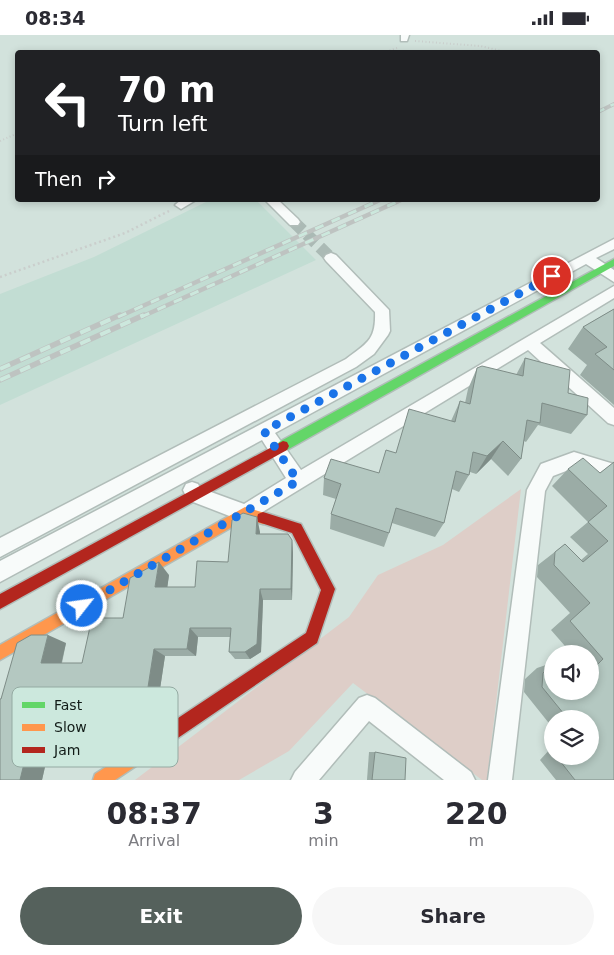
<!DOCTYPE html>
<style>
body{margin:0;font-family:"DejaVu Sans",sans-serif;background:#f7f7f7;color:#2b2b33;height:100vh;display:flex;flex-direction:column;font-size:19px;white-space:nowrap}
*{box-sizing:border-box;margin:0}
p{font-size:16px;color:#7c7c81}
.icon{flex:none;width:28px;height:28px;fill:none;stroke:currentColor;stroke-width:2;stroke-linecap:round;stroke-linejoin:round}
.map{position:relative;height:745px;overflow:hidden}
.drawer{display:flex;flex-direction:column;background:#fff;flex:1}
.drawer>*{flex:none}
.banner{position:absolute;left:15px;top:15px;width:585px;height:152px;border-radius:5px;box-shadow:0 2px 8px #0003;background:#202124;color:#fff;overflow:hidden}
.fabs{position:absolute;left:544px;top:610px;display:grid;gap:10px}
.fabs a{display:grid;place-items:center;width:55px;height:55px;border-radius:50%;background:#fff;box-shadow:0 2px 8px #0003;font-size:25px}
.pin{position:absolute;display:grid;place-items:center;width:42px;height:42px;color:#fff;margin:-21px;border:2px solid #fff;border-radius:50%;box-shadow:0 1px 5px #0007}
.me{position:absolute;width:55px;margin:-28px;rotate:60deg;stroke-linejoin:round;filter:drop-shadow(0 0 4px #0008)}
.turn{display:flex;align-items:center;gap:18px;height:105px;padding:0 20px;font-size:22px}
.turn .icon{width:65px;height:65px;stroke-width:2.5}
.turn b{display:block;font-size:35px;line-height:42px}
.then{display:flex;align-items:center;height:48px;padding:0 20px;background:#0003;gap:10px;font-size:19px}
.eta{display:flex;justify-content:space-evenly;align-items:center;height:85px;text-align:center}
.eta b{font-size:30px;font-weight:700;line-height:35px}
.action{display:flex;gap:10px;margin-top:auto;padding:10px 20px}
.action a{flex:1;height:58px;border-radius:30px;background:#55615c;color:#fff;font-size:20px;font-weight:700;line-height:58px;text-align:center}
.action a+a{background:#f7f7f7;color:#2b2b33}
.status{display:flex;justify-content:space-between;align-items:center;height:35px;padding:0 25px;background:#fff;direction:ltr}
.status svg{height:14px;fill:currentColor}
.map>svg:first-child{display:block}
</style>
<div class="status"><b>08:34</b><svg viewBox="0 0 49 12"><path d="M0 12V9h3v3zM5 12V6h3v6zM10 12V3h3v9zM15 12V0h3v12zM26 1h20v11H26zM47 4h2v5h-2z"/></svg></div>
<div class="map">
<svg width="614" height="745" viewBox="0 0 614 745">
<rect width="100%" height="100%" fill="#d2e2dc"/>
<polygon fill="#c2ddd3" points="210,165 256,165 316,225 0,370 0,259 94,222"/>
<polygon fill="#decec8" points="521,454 487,745 482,745 353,648 289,716 239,745 135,745 349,582 378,540 443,510"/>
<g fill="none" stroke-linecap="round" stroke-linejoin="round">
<polyline stroke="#abbab5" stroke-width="12" stroke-dasharray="12 6" stroke-linecap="butt" points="294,187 331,223"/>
<g stroke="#b1bdb9" stroke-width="3">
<g id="street">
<polygon points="401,0 409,0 407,6 401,6"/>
<polygon points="181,165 196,165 181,174 175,170"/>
<polygon points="265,165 278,165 298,184 300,187 298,190 290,190"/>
<polygon points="614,204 614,214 596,223 614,235 614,247 586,229 275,398 301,435 614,251 614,263 540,308 614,373 614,390 608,388 528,315 251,484 245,487 188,465 183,455 186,449 192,447 198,449 200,453 244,469 286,443 262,405 0,547 0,526"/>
<path d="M331,218L336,220L389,275L390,296L388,300L374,319L356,332L0,522V503L346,324C367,308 376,305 375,277L326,226L324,223L326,220Z"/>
<polygon points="574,417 614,429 614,445 574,433 553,441 545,456 512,745 488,745 527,455 541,429"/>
<polygon points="367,660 375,663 471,737 475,745 444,745 369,686 319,745 291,745 295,737 359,663"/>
</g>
</g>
<g stroke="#b1bdb9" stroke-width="3">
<polygon id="fast" points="614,224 614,231 287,415 283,416 279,415 277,411 279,407"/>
</g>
<g stroke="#b1bdb9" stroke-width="3">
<g id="slow">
<polygon points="245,472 268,479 269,483 268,487 263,489 246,484 0,625 0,610"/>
<polygon points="166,693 172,695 174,701 172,707 115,745 93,745 95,739"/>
</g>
</g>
<g stroke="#b1bdb9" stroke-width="3">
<g id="jam">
<polygon points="283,406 287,407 289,411 287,415 0,574 0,559"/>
<polygon points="263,477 301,489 335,554 317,608 172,707 166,709 160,707 158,701 160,695 306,598 321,555 292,498 258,487 257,483 258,479"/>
</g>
</g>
<g stroke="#cacecc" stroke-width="2" stroke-dasharray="1 2.5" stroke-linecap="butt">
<polyline points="415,6 480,11 511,18"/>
<polyline points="383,18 397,13"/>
<polyline points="0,106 18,98"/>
</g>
<polyline stroke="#cacecc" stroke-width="2.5" stroke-dasharray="2 3" stroke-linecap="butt" points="0,242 125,198 169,176"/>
<use href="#street" fill="#f8fbfa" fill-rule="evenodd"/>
<use href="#fast" fill="#63d668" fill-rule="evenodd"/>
<use href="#slow" fill="#ff974d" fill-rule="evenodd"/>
<use href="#jam" fill="#b3261e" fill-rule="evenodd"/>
<g stroke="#bec3c1" stroke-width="4">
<polyline id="rail-far2" points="598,77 614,69"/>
</g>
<g stroke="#bec3c1" stroke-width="4.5">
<g id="rail-far1">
<polyline points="118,282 380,165"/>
<polyline points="141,282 401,165"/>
</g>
</g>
<g stroke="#bec3c1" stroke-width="5.5">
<g id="rail">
<polyline points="0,334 120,280"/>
<polyline points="0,345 144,280"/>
</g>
</g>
<use href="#rail-far2" stroke="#cce8dd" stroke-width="2.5" stroke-dasharray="7" stroke-linecap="butt"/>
<use href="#rail-far1" stroke="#cce8dd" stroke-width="3" stroke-dasharray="9" stroke-linecap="butt"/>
<use href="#rail" stroke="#cce8dd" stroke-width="4" stroke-dasharray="11" stroke-linecap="butt"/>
</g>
<g fill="#9baca6">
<polygon points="614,274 614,370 580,340 587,330 568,314 583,292"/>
<polygon points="525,323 568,358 587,380 571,399 538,390 526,407 524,406 521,424 508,441 491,424 476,439 470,437 469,440 459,457 452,454 444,488 435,502 392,488 389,498 384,512 330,494 331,479 336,464 323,460 324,443 379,438 396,418 451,386 460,366 465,368 468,354 477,333 516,340"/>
<polygon points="614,427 614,745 556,745 540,725 552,712 552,721 590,721 590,684 552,684 552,692 524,657 525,644 537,633 552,628 552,656 590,656 590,619 572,619 551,595 570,578 537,542 538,530 565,509 581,525 588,519 570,502 588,487 552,451 568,434 600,438"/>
<polygon points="260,497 260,499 292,505 293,518 292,565 263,565 261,617 250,624 235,624 229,617 230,602 198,602 196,621 165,621 155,687 129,687 114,684 118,662 93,662 85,701 52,701 42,745 0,745 1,664 66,608 62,628 82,628 123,583 169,540 167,552 195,552 228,527"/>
<polygon points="369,717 375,717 405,745 367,745"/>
</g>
<g fill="#7e8c87">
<polygon points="503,406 491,424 476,439 487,421"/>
<polygon points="257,482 260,497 259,513 256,499"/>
<polygon points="292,505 293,518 292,565 291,554"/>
<polygon points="159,527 169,540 166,563 155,552"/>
<polygon points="260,554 263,565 261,617 250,624 245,617"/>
<polygon points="190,593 198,602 196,621 187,614"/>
<polygon points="48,600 66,608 60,634 41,628"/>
<polygon points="154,614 165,621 155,687 143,684"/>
<polygon points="76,657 93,662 85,701 67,700"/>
<polygon points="31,700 52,701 42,745 20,745"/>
</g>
<g fill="#b4c8c1" stroke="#7e8c87">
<polygon points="614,274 614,335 595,319 607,312 583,292"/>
<polygon points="525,323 570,335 568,358 588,363 587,380 542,368 540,388 527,385 521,424 503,406 487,421 473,417 469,440 456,436 444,488 396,473 389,498 331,479 341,449 324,443 331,424 379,438 386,415 396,418 409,374 455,387 460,366 470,369 477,333 482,331 523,341"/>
<polygon points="583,423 600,438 614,427 614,745 575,745 560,726 564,721 590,721 590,684 568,684 542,652 543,638 552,629 552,656 590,656 590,637 603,624 570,586 590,568 554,530 555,517 565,509 583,527 608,506 588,487 607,471 568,434"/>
<polygon points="243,478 257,482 256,499 288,499 292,505 291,554 260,554 257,609 245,617 229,617 231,593 190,593 187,614 154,614 143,684 114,684 118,658 76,657 67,700 31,700 20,745 0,745 0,664 1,664 17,608 31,600 48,600 41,628 82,628 92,583 123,583 130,543 159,527 155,552 195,552 197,526 228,527 232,485"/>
<polygon points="375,717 406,723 405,745 372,745"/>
</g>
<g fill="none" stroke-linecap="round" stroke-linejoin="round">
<polyline stroke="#1a73e8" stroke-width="9" stroke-dasharray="0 16.2" points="82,571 298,446 264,396 552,241"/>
</g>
<rect x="12" y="652" width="166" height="80" rx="8" fill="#cce8dd" stroke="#94aaa2" stroke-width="1"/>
<rect x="22" y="667" width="23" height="6" fill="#63d668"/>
<rect x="22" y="689" width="23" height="7" fill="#ff974d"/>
<rect x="22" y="712" width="23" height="6" fill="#b3261e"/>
<g font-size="14" fill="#111b17">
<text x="54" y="675">Fast</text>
<text x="54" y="697">Slow</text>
<text x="54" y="720">Jam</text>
</g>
</svg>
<div class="fabs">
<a><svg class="icon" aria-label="sound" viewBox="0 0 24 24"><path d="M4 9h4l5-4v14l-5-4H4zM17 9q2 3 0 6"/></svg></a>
<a><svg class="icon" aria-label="layers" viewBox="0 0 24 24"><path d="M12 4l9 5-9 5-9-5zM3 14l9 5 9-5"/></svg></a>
</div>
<div class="pin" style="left:552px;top:241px;background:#d93025"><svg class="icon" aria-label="arrive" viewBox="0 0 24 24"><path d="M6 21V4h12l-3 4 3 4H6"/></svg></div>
<svg class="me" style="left:82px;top:571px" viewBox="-20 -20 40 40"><circle r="17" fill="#1a73e8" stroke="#fff" stroke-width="3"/><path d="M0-11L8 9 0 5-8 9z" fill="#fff"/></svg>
<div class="banner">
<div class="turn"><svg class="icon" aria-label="left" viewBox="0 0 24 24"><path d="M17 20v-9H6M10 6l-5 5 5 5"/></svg><div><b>70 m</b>Turn left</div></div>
<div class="then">Then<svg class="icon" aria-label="right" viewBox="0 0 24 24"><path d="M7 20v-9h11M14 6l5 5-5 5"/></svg></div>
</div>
</div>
<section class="drawer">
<div class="eta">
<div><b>08:37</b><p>Arrival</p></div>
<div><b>3</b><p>min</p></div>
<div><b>220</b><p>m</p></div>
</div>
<div class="action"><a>Exit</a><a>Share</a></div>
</section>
